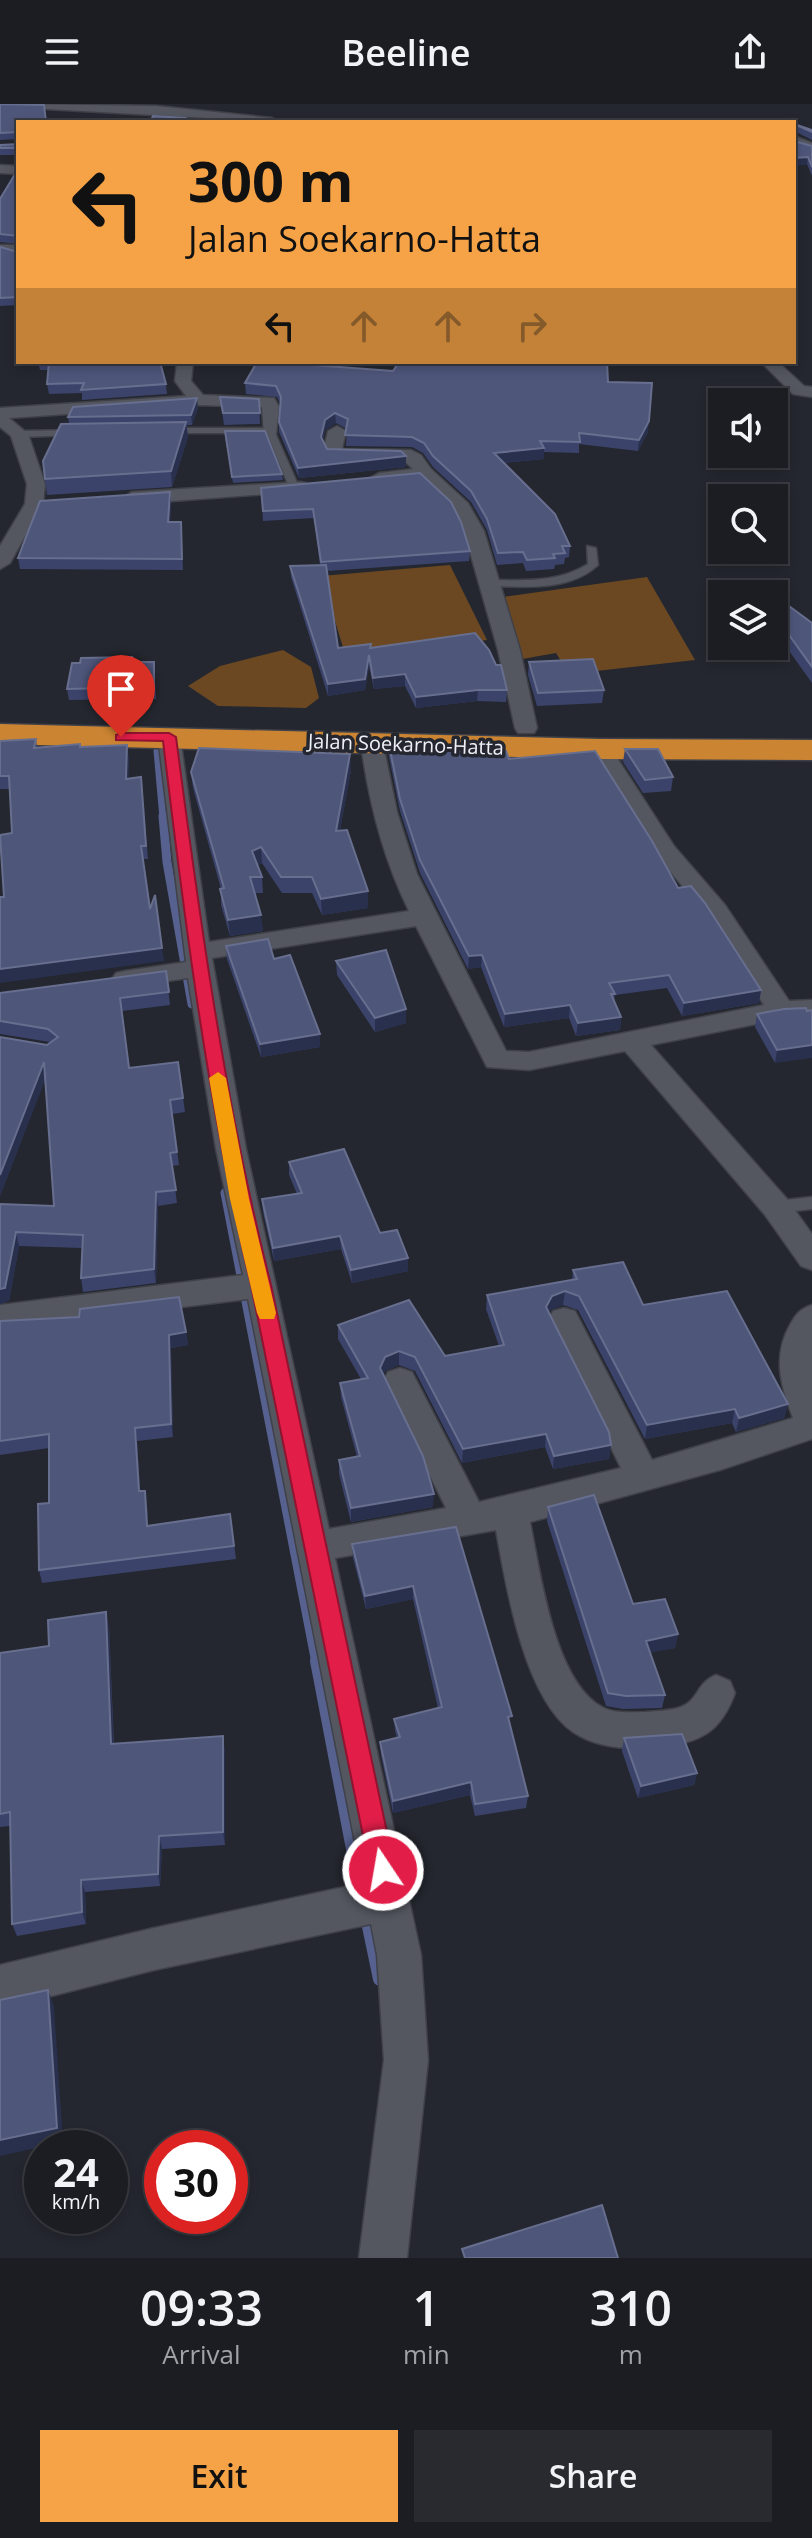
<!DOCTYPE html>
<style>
body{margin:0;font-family:"Open Sans",sans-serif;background:#282a30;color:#f1f3f6;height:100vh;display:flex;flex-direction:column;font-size:30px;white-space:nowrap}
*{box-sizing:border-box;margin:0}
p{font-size:26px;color:#a0a2a6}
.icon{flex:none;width:44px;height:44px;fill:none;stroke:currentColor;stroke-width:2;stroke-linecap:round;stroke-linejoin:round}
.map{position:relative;height:2154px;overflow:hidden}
.panel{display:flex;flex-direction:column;background:#1b1d23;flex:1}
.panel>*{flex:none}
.hud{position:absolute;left:16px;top:16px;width:780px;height:244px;border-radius:0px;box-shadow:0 4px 12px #0003,0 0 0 2px #393b41;background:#f5a346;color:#111;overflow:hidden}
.controls{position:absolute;left:708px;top:284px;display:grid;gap:16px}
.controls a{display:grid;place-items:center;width:80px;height:80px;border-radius:0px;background:#1b1d23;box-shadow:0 4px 12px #0003,0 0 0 2px #393b41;font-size:40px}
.speed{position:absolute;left:24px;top:2026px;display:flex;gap:16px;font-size:40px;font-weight:700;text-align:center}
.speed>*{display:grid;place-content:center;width:104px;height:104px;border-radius:50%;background:#1b1d23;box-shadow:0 4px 12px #0003,0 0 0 2px #393b41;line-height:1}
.speed small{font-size:20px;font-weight:400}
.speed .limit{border:12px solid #d22;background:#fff;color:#111}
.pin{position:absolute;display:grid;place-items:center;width:68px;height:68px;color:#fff;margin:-82px -34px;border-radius:50% 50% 50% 0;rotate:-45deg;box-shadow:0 0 8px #0007}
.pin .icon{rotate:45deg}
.me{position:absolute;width:88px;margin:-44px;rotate:348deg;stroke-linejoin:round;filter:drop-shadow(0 0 6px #0008)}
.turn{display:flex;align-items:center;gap:28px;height:168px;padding:0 40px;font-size:36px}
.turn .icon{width:104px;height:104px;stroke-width:2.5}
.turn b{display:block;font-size:56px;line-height:68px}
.lanes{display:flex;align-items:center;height:76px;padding:0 40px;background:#0003;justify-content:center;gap:40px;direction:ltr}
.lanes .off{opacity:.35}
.eta{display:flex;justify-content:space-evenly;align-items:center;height:136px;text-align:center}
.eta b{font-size:48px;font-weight:600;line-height:56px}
.cta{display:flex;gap:16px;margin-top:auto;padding:16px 40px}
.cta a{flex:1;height:92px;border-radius:0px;background:#f5a346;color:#111;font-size:32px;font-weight:600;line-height:92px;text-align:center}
.cta a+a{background:#282a30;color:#f1f3f6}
header{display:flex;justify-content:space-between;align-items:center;height:104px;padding:0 40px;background:#1b1d23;font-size:36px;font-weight:600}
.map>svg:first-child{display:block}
</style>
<header><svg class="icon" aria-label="menu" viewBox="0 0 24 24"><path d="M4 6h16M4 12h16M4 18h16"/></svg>Beeline<svg class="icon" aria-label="share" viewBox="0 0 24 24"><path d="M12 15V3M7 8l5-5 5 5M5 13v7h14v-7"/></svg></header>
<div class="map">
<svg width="812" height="2154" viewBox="0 0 812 2154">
<rect width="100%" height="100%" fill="#24272f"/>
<g fill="#6b4822">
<polygon points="450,461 487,536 347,556 321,472"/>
<polygon points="647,473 695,556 569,570 556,549 511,557 495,494"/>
<polygon points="283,546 311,563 319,594 306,604 218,602 188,582 220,562"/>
</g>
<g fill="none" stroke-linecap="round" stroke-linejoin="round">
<polyline stroke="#56618f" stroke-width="7" points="157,647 163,714"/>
<polyline stroke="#56618f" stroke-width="9" points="163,712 167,758 192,900"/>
<polyline stroke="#56618f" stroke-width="11" points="226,1089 317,1559"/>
<g stroke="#56618f" stroke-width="14">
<polyline points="317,1557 362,1792"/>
<polyline points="366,1808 380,1875"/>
</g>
<g stroke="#404148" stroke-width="3">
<g id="lane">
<polygon points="165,324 273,324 299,383 294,386 289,383 267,329 162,329 160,327"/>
<polygon points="78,326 81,327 81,331 19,333 14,330 19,327"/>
<path d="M587,442L596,444L598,461C570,487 527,483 491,482L486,479L491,476C525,476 558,479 588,460Z"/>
<polygon points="812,1093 812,1105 776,1109 768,1103 776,1097"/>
</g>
</g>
<g stroke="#404148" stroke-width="3">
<g id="street">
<polygon points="23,0 156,2 272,14 278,18 29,4"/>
<polygon points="794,32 812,39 812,48 794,41"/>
<polygon points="0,61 18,62 18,70 0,69"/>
<rect x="0" y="141" width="18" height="8"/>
<polygon points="177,258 193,258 191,277 203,291 274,294 279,303 276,330 264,330 262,303 198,301 9,314 28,330 45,380 43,400 10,459 0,465 0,442 25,400 27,380 11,332 0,323 0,304 186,292 175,277"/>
<polygon points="761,258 778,258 804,282 812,283 812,293 793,290"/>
<polygon points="337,322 346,327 342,345 411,346 421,351 431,365 468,399 484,427 520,546 537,624 534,629 518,629 515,624 498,546 464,427 453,406 421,375 379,379 370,374 379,369 413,365 402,355 330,354 324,344 328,327"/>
<polygon points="300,378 306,379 309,383 306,387 132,400 123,394 132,388"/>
<path d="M169,626L180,633L209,838L409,807C383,754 369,699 361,640L364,635H380L383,640L397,708L417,770L506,947L529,948L764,901L706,810L652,746L589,645L592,640H608L674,742L725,801L789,897L812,896V914L781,915L651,941L787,1095L812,1130V1166L801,1162L765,1111L625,947L529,966L487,963L416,822L212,854L246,1045L329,1425L446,1404L383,1277L388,1268L400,1264L412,1268L479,1398L621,1364L548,1216L553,1207L564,1204L575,1207L652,1356L793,1314C781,1282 772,1253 790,1221C796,1210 800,1205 812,1201V1335L720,1366L530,1418C540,1467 554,1577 602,1603C614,1610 632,1608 645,1608C656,1607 671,1607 681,1603C699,1596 696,1579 716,1571L730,1577L735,1589C721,1627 702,1638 662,1643C633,1646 598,1645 573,1628C524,1594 506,1482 496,1426L335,1454L421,1851L428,1956L407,2154H359L384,1956L377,1851L371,1820L154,1866L0,1905V1861L154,1824L363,1779L248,1195L0,1225V1201L243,1171L216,1045L188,874L125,883L116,881L112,875L116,869L125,867L186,858L158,633Z"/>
</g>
</g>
<g stroke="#404148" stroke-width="3">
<polygon id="highway" points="0,620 600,635 812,636 812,656 600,655 0,640"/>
</g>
<use href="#lane" fill="#545760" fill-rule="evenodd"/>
<use href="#street" fill="#545760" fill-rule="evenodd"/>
<use href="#highway" fill="#ca8432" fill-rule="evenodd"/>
</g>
<g fill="#3b436b">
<polygon points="0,0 18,18 18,35 0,36"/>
<polygon points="794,20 812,26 812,36 794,27"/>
<polygon points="794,37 812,42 812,72 807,60 794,62"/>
<polygon points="18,40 18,51 0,51 0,41"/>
<polygon points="18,65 18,140 0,138 0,95"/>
<polygon points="0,142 18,148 18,201 0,202"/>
<polygon points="38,258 160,258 166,280 167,290 82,296 82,289 49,290 47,280 49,266 40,266"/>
<polygon points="257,258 304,258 303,261 393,267 608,278 648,328 638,347 579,340 579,349 544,348 544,355 504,359 570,442 569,453 565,454 564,460 555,461 554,465 526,467 523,459 497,461 487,426 471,398 433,363 423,349 412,343 346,342 347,325 336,319 325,326 323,336 327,345 406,363 299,374 279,328 279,318 281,301 277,293 246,290 245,279"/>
<polygon points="220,293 259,295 260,320 224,321"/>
<polygon points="198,304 192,321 187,321 188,333 172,383 47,391 45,375 69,319 68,313"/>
<polygon points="225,333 282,370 283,376 233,379"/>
<polygon points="261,384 470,447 469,457 327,467 338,544 371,544 507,586 506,598 477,597 416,604 405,582 374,585 369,562 365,586 328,592 291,473 290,462 320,461 314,414 263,417"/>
<polygon points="170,388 171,399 170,418 181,418 183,466 20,465 18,454"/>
<polygon points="774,491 812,519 812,579 777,530 774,531"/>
<polygon points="132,558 154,558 156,595 69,596 67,585"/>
<polygon points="529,558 604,586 602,599 537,602 528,571"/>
<polygon points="36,635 37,644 80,643 129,654 128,674 141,673 148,755 143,755 150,805 164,857 4,793 12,729 10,685 0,685 0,637"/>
<polygon points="389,641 420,647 509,655 678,784 761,886 759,899 682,912 667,884 615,891 614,897 621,913 620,926 576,932 569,914 504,923 481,863 468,865 420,769 400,707 389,653"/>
<polygon points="625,645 673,673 671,687 643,689 623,658"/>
<polygon points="351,666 340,726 368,804 322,811 312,789 282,789 262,759 258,761 262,773 263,789 255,789 263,827 230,832 221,801 221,785 193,684 191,668"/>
<polygon points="226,842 274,855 320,930 320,943 261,953 227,855"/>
<polygon points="336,857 406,919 375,928 337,871"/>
<polygon points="166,867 170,901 122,907 129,964 183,994 185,1008 172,1010 179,1061 172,1062 177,1099 158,1102 156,1179 83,1188 81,1174 82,1144 19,1142 9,1197 0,1100 54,1102 45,975 0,1092 0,933 47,941 50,938 0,930 0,889"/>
<polygon points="807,907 775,959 755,923 757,910"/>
<polygon points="289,1058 380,1129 408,1167 352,1179 341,1145 274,1157 263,1108 262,1095 297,1090 289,1071"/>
<polygon points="573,1166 643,1201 788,1300 784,1314 736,1328 732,1319 645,1335 578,1206 563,1201 550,1206 549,1209 611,1341 609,1355 553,1365 545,1343 462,1359 415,1267 399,1261 385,1267 383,1271 433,1403 351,1418 339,1370 339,1356 357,1353 341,1293 340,1279 361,1275 338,1235 338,1221 445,1252 499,1242 486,1205 487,1191 572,1176"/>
<polygon points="0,1217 186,1228 188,1241 171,1244 173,1333 137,1337 140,1387 147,1400 148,1422 230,1410 236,1455 42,1479 39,1466 49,1399 49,1344 0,1351"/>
<polygon points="548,1403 633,1500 678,1530 675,1544 650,1548 665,1591 662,1604 623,1605 606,1602 547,1417"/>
<polygon points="456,1423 511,1624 528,1692 526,1704 475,1712 470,1691 393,1709 381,1651 380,1638 397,1634 395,1627 394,1615 438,1604 413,1495 366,1505 353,1454 352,1440"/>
<polygon points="109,1522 114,1640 225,1646 225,1741 162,1745 160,1782 85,1788 86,1820 17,1832 12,1820 10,1722 0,1723 0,1549 49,1542"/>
<polygon points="624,1634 697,1669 694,1681 638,1694 622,1647"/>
</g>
<g fill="#29304d">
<polygon points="808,53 807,60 794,62 794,54"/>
<polygon points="197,294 198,304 192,321 191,311"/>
<polygon points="335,309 336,319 325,326 321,343 321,333 325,316"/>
<polygon points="649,317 648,328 638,347 639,336"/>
<polygon points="186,318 188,333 172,383 171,367"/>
<polygon points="544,344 544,355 494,360 494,349"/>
<polygon points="406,352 406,363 299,374 298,364"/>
<polygon points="170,388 171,399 169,430 168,418"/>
<polygon points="779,517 777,530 774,531 774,519"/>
<polygon points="369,551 369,562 365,586 328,592 328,580"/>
<polygon points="405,570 405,582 374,585 373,574"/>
<polygon points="478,586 477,597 416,604 416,593"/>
<polygon points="127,641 129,654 128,687 126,675"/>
<polygon points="350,650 351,666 337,742 336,727"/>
<polygon points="261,743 262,759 254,763 252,747"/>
<polygon points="368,787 368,804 322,811 321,795"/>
<polygon points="261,811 263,827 230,832 228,816"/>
<polygon points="162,844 164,857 0,879 0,865"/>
<polygon points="482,851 481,863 468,865 469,852"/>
<polygon points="761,886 759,899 682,912 684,899"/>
<polygon points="570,901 569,914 504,923 505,910"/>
<polygon points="406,905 406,919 375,928 375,914"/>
<polygon points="621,913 620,926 576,932 578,919"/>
<polygon points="320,930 320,943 261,953 260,940"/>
<polygon points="812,941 812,954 775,959 777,946"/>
<polygon points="44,958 47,971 0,1092 0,1071"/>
<polygon points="156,1088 158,1102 156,1179 154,1165"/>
<polygon points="16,1128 19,1142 9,1197 0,1200 0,1185"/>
<polygon points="340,1132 341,1145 274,1157 273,1144"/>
<polygon points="408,1154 408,1167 352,1179 351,1166"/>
<polygon points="565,1187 563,1201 550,1206 545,1217 546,1203 552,1192"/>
<polygon points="186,1228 188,1241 171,1244 173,1333 171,1320 169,1231"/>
<polygon points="399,1247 399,1261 385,1267 380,1278 380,1264 385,1253"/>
<polygon points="788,1300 784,1314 736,1328 739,1314"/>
<polygon points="735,1305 732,1319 645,1335 647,1321"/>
<polygon points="135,1324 137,1337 141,1400 139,1387"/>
<polygon points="546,1330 545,1343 462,1359 463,1345"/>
<polygon points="611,1341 609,1355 553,1365 554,1352"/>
<polygon points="145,1387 147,1400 149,1435 147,1422"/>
<polygon points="434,1390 433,1403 351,1418 351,1404"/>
<polygon points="413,1482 413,1495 366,1505 365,1492"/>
<polygon points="106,1508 109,1522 114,1653 111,1640"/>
<polygon points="678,1530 675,1544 644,1550 646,1537"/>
<polygon points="223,1632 225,1646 225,1741 223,1728"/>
<polygon points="697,1669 694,1681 638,1694 641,1682"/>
<polygon points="471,1678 470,1691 393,1709 393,1697"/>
<polygon points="159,1732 162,1745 160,1782 158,1770"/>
<polygon points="81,1776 85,1788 86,1820 82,1808"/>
<polygon points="48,1886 54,1902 63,2038 0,2052 0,2036"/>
</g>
<g fill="#4e567a" stroke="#676e8e" stroke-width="2">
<polygon points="0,0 44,1 46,18 18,18 18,28 0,29"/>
<polygon points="153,12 185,14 182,18 150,18"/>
<polygon points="794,20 812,26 812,28"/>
<polygon points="794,37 812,42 812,63 808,53 794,54"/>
<polygon points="18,40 18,44 0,44 0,41"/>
<polygon points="18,65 18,132 0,130 0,95"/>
<polygon points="0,143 18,148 18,193 0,194"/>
<polygon points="49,258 160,258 166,280 81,286 84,279 47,280"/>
<polygon points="257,258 300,258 300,260 393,267 399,258 607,258 608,278 652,279 649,317 639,336 579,329 580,338 540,337 544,344 494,349 555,410 570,442 562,442 565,449 553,450 555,454 527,456 523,448 498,449 487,415 471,387 433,352 424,339 412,333 345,331 348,315 335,309 325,316 321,333 327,345 401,347 406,352 298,364 279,318 281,293 276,282 245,279"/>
<polygon points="220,293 259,295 260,309 223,309"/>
<polygon points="197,294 191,311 68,313 73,303"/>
<polygon points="186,318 171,367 45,375 43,357 61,320"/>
<polygon points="225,327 265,327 282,370 232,373"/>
<polygon points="420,369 451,398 461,418 470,447 321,458 313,405 263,407 261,384"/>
<polygon points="170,388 168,418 181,418 182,455 18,454 40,397"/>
<polygon points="326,461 338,544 371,540 370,544 475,529 489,546 496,561 501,561 507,586 478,586 416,593 405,570 373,574 369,551 365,575 328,580 290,462"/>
<polygon points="758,480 772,490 758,490 754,484"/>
<polygon points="774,491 812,519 812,563 779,517 774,519"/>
<polygon points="132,553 131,558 154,558 154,583 67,585 72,559 80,559 81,554"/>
<polygon points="593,555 604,586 538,589 529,558"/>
<polygon points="36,635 34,644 80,640 80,643 127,641 126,675 141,673 146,742 141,742 150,805 155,791 162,844 0,865 0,793 4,793 0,731 12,729 9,672 0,672 0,637"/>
<polygon points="389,641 419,641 420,647 506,647 509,655 595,647 652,737 678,784 691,782 705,799 761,886 684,899 669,871 609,879 615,890 611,890 621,913 578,919 570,901 505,910 482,851 469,852 420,756 400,695"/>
<polygon points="199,644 350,650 336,727 347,726 368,787 321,795 312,773 281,773 261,743 252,747 262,773 250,773 261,811 228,816 220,785 224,784 191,668"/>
<polygon points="625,645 658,645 673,673 645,676"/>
<polygon points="268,835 274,855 290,851 320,930 260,940 226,842"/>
<polygon points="386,846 406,905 375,914 336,857"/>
<polygon points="166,867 169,888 120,894 129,964 178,958 183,994 170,996 177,1048 170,1049 176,1086 156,1088 154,1165 81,1174 83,1131 16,1128 5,1184 0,1185 0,1100 54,1102 44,958 0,1071 0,933 47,941 58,933 48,925 0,917 0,889"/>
<polygon points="806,904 807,907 812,906 812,941 777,946 757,910 784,905"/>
<polygon points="344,1045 380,1129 397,1126 408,1154 351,1166 340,1132 273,1144 262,1095 302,1089 289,1058"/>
<polygon points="623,1158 643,1201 727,1187 788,1300 739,1314 735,1305 647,1321 579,1192 565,1187 552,1192 546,1203 609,1328 611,1341 554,1352 546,1330 463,1345 415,1253 399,1247 385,1253 380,1264 423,1352 434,1390 351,1404 339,1356 360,1352 340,1279 368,1274 338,1221 409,1196 445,1252 504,1241 487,1191 577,1175 573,1166"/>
<polygon points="179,1193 186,1228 169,1231 171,1320 135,1324 139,1387 145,1387 147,1422 230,1410 234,1442 39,1466 38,1400 49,1399 49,1330 0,1337 0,1217 79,1213 80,1205"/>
<polygon points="594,1391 633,1500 665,1495 678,1530 646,1537 665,1591 626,1592 608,1589 548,1403"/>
<polygon points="456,1423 512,1612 508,1613 528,1692 475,1700 471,1678 393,1697 380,1638 400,1633 394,1615 442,1603 413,1482 365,1492 352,1440"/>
<polygon points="106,1508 111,1640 223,1632 223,1728 159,1732 158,1770 81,1776 82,1808 12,1820 10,1708 0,1710 0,1549 49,1542 48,1516"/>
<polygon points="682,1630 697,1669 641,1682 624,1634"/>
<polygon points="48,1886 57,2024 0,2036 0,1896"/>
<polygon points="602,2101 618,2154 465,2154 462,2145"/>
</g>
<path fill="#e11d48" stroke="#92132f" stroke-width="2" d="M121,629H169L176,633C200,817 225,1001 271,1181L395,1766L392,1774L383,1778L374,1774L370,1766L251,1181C208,1002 185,820 163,637L116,636V631Z"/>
<polygon fill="#f59e0b" points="218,968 226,974 249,1095 276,1209 274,1215 260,1215 257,1209 230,1095 209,974"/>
<g text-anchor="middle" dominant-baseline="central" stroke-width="7" stroke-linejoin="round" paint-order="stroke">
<g font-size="20" fill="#eff0f6" stroke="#24272f">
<text transform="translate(406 640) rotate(2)">Jalan Soekarno-Hatta</text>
</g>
</g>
</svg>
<div class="controls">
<a><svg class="icon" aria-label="sound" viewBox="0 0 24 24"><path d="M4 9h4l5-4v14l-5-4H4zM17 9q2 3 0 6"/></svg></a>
<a><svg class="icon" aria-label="search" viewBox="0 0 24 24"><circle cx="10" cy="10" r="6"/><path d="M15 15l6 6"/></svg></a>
<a><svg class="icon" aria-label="layers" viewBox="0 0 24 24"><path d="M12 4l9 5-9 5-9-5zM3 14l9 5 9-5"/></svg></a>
</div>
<div class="speed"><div>24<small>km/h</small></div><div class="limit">30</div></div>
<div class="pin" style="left:121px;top:633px;background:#d93025"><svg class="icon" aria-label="arrive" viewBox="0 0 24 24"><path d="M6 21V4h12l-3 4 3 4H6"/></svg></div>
<svg class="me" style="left:383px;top:1766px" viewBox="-20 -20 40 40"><circle r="17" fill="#e11d48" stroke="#fff" stroke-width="3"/><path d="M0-11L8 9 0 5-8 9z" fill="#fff"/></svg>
<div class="hud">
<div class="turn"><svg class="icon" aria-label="left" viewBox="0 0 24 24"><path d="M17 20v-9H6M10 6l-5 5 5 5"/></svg><div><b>300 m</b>Jalan Soekarno-Hatta</div></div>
<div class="lanes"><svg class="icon" aria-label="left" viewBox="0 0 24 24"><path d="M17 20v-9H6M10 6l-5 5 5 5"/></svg><svg class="icon off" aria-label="ahead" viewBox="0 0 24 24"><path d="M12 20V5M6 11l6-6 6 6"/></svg><svg class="icon off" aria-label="ahead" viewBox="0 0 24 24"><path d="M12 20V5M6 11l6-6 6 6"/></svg><svg class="icon off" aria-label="right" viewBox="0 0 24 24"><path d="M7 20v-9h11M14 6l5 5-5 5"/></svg></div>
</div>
</div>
<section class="panel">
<div class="eta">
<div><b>09:33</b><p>Arrival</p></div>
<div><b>1</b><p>min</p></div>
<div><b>310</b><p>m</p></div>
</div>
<div class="cta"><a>Exit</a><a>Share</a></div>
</section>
